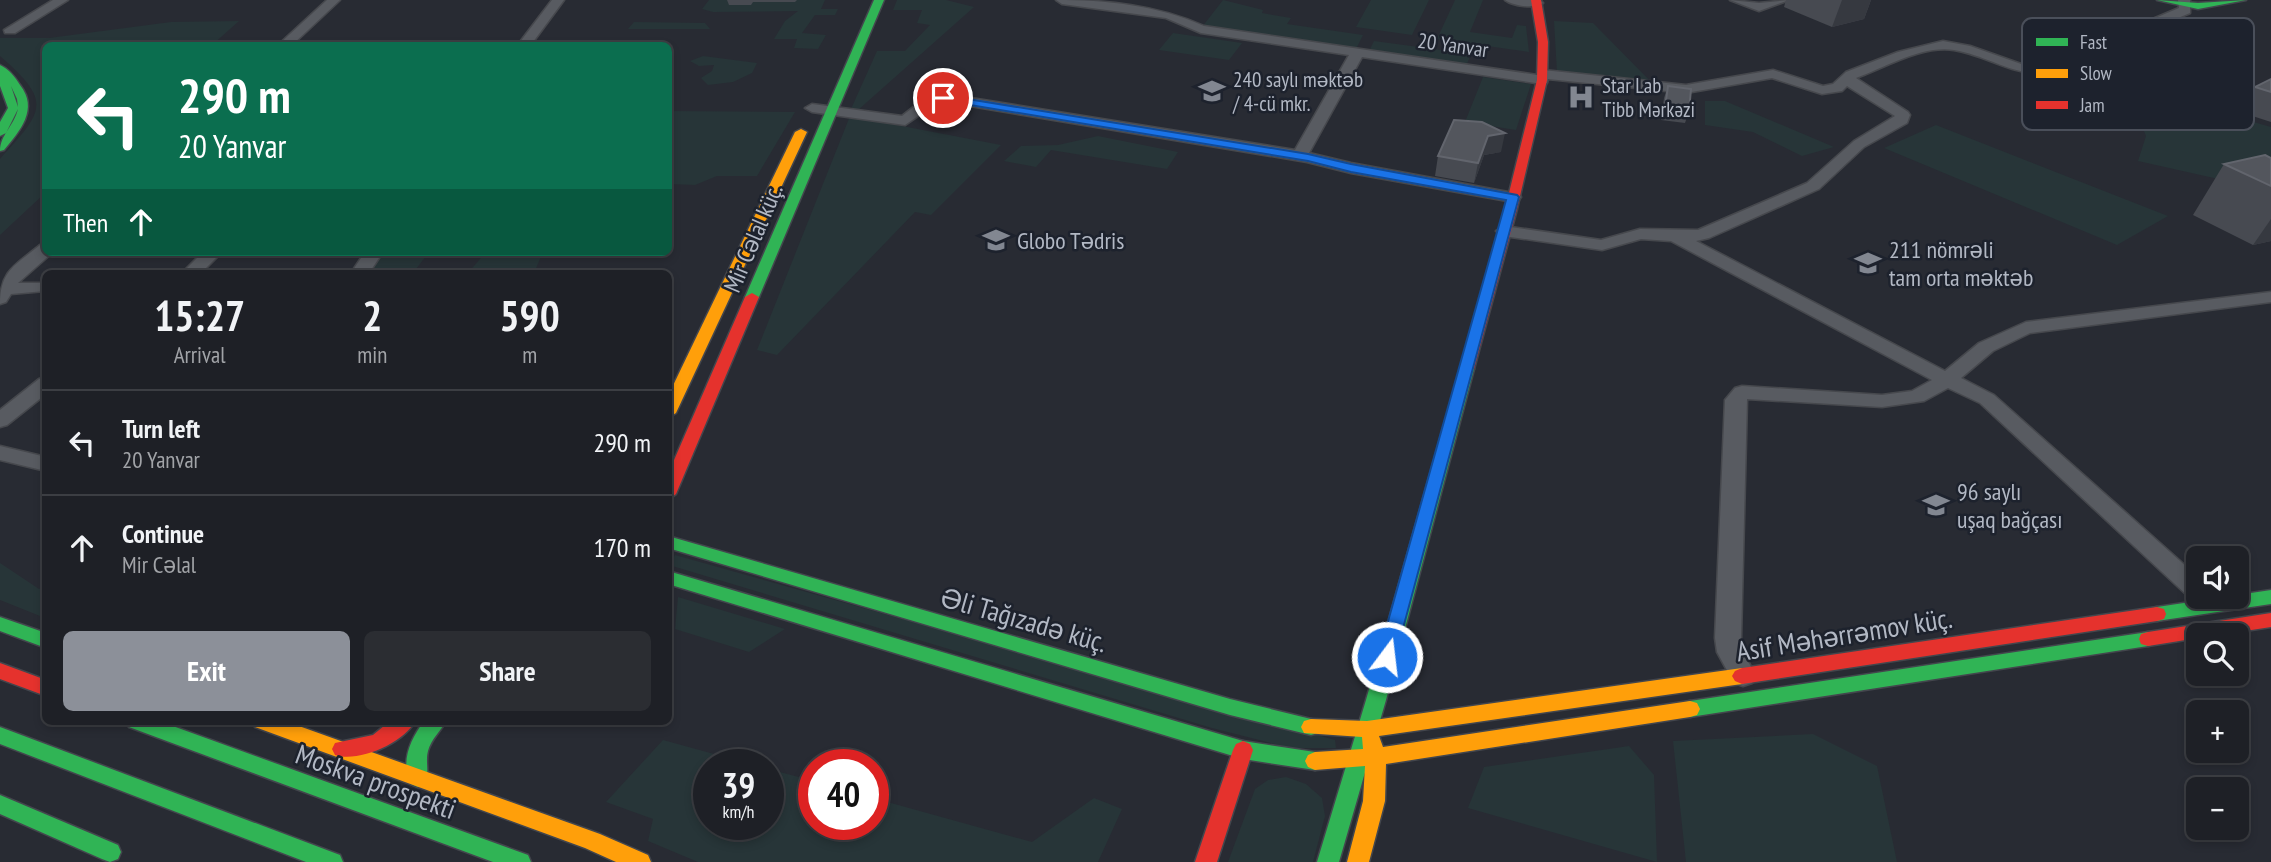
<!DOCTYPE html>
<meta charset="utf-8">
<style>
body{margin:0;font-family:"PT Sans Narrow",sans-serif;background:#2b2d32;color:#f1f3f6;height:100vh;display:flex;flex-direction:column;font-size:26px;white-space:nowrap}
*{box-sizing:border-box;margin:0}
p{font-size:23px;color:#a1a3a7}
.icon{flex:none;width:38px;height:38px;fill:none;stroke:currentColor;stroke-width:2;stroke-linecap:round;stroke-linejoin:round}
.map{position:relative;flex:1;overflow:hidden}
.panel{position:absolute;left:42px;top:270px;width:630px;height:455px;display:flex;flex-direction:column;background:#1e2026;border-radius:10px;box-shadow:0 4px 10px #0003,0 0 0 2px #3c3e43}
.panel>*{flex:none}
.guide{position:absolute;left:42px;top:42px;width:630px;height:214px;border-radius:10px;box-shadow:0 4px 10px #0003,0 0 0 2px #3c3e43;background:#0b6e4f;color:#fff;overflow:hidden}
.tools{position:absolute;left:2186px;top:546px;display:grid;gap:14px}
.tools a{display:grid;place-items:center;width:63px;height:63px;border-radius:10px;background:#1e2026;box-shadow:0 4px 10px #0003,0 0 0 2px #3c3e43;font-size:35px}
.speed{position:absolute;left:693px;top:749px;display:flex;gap:14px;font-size:35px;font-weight:700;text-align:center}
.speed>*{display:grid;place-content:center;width:91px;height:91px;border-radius:50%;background:#1e2026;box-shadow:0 4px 10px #0003,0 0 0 2px #3c3e43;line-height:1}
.speed small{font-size:18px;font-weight:400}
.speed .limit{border:10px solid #d22;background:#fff;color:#111}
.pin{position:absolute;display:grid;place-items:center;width:60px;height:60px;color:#fff;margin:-30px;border:4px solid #fff;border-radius:50%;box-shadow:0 2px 7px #0007}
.me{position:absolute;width:77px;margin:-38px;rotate:15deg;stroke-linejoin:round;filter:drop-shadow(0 0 5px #0008)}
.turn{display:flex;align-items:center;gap:24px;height:147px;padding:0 21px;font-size:32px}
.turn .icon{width:91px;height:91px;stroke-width:2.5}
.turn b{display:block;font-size:49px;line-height:60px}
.then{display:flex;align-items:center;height:66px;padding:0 21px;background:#0003;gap:14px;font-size:26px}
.eta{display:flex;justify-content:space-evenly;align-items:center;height:119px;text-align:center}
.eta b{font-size:42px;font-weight:800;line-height:49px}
.action{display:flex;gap:14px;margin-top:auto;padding:14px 21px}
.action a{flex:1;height:80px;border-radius:10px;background:#8c9099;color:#fff;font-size:28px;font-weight:800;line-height:80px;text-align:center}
.action a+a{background:#2b2d32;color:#f1f3f6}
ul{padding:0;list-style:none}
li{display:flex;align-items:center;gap:21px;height:105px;padding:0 21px;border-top:2px solid #3c3e43}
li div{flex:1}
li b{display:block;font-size:26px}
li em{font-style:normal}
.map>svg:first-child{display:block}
</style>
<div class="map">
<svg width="2271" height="862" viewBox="0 0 2271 862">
<rect width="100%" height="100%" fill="#282b33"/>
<g fill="#273538">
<polygon points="709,0 825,0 821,9 838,9 835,15 815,15 802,33 826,35 818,49 794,48 797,39 774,39 785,21 798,11 713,12 702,9"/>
<polygon points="897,0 946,0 974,7 858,110 851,109 877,51 905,51 930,25 917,23 922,10 893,10"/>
<polygon points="1223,0 1263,10 1262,13 1291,18 1287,24 1363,35 1356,49 1202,27"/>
<polygon points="1371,0 1429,0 1412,35 1356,27"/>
<polygon points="1455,0 1483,0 1470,32 1512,38 1517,25 1526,26 1529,52 1437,39"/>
<path d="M239,21L212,45L46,46L45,193L0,235V159C43,111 54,103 0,56V38H49L171,22Z"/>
<polygon points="1554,21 1593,23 1654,85 1557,73"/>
<polygon points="634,22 705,23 710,29 628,29"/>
<polygon points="1173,33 1242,43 1229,60 1159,50"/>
<polygon points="1374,41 1471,54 1466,66 1369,51"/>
<polygon points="703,56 757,63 752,73 733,82 708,85 701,78 712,71 714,65 699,66 690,61"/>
<polygon points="1483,77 1531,84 1516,130 1465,122"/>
<polygon points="1705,101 1725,101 1834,147 1802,156 1753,132 1705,125"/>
<polygon points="669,111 795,112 757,176 717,176 695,185 669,184"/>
<polygon points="2158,112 2215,127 2222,113 2271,127 2271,184 2263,189 2138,161 2146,136 2137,114"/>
<polygon points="850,116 1001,145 931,215 915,212 777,355 757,350"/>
<polygon points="1936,125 2168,216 2117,245 1884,148"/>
<polygon points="1098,136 1178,152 1167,169 1051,150 1036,167 1004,161 1021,146 1058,145"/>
<polygon points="381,252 429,252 413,273 367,273"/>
<polygon points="486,252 543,252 534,273 468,273"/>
<polygon points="675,555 1335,740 1336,748 1291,748 1212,728 669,565"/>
<polygon points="0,563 39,589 45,587 45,618 0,600"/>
<polygon points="678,597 785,629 749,652 675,629"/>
<polygon points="1813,734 1877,766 1897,862 1686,862 1673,741"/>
<polygon points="663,740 754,765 709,765 709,824 768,824 768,769 814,781 814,824 873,824 873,798 1032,842 1094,798 1122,809 1098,862 698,862 648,841 653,819 606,802"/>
<polygon points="1629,746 1654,775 1657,862 1468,808 1484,767"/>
<polygon points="1286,777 1306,784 1322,798 1325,816 1313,862 1228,862 1255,789 1268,780"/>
</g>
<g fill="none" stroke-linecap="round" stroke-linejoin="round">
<g stroke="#46484d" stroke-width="3">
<g id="street">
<polygon points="53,0 68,0 15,33 5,33 4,30"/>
<polygon points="327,0 340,0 291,46 277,46"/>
<polygon points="552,0 564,0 530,46 517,46"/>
<path d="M1056,0C1106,0 1157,5 1204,26L1537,75L1538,71L1543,70L1686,85L1773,70L1823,86L1833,84L1846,72L1898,52L1943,41L1970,46L2021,64L2041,66L2179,8L2178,0H2190V13L2043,74C2011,74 1985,55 1954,50C1922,45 1886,67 1856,78L1908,112L1910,115L1907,123L1864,147L1819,189L1709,238L1696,241L1945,371L1979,343L2026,322L2271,292V302L2030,333L1993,351L1961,378L1994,395L2198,577V597H2207L2198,600L2189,597L1980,403L1948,388L1924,401L1882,407L1747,399L1741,638L1743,652L1756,676L1752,683L1743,686L1734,683L1717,652L1715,638L1725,400L1735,388L1742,386L1882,395L1912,391L1932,380L1671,241L1641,239L1602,250L1504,236L1496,231L1504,226L1601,240L1640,229L1698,230L1807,183L1854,141L1895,116L1847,86L1842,91L1822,94L1772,78L1686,93L1548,79L1547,83L1542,84L1362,57L1309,153L1351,163L1519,194L1521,197L1519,200L1513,202L1351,173L1307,162L952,103L934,105L905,125L812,112L805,108L812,104L902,116L925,98L952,95L1295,150L1349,55L1201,33L1166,18L1062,4Z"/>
<path d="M1505,0H1540L1543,3C1535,9 1513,6 1505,0Z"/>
<polygon points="1730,0 1759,3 1789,0 1759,11"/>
<path d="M46,244V252L52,253L18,283H45V291L11,294L6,302L0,304C0,270 16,265 40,245Z"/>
<polygon points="203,252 222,252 201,273 182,273"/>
<polygon points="365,252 383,252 369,273 351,273"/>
<polygon points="46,377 46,394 7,425 0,427 0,410 39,379"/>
<polygon points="0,446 46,457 46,471 0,460"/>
</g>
</g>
<g stroke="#43464d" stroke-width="3">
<g id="fast">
<polygon points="874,0 884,0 759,297 757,300 747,300 745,297"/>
<polygon points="2157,0 2198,3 2246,0 2198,9"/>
<path d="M0,65C9,69 15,77 20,85C39,109 20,131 4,150L0,151C0,135 14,126 18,109L6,133L0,136V122L8,108L0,86ZM11,86L17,99L18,107Z"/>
<polygon points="1467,365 1474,369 1386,700 1339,862 1317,862 1366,700 1460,369"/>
<polygon points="668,536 1230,699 1311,719 1318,721 1321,727 1318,733 1311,735 1230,715 668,548"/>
<polygon points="668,571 1243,741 1315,752 1322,755 1325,761 1322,767 1315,770 1243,759 668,584"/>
<polygon points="2271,590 2271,604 2157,621 2150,619 2148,614 2150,609 2157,607"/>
<polygon points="0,617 46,633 46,648 0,631"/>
<polygon points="2148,632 2155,634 2157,639 2155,644 2148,646 1690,717 1683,715 1680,709 1683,703 1690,701"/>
<polygon points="126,721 159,721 528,855 531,862 493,862 129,727"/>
<path d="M424,721H446C441,731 431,739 428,751C425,762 430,774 425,784L418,787L411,784C400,762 410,740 424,721Z"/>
<polygon points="0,727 340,855 343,862 306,862 0,744"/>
<polygon points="0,795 118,845 121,852 118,859 110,862 102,859 0,814"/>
</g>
</g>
<g stroke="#43464d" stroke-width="3">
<g id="slow">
<polygon points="801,129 807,132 676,413 668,418 668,396 795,132"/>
<polygon points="1742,668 1749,671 1752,676 1749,681 1742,684 1379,736 1383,747 1690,701 1697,703 1700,709 1697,715 1690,717 1386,764 1385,801 1369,862 1347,862 1363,801 1365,766 1315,770 1308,767 1305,761 1308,755 1315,752 1363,749 1362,737 1304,733 1301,727 1304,721 1311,719 1367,721"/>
<polygon points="252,721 285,721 600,834 648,855 651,862 616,862 585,848 255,727"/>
</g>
</g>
<g stroke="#43464d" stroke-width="3">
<g id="jam">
<polygon points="1531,0 1541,0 1548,42 1547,80 1517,209 1474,369 1467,373 1460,369 1505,209 1537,80 1538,42"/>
<polygon points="752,293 759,297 676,494 668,500 668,474 745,297"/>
<polygon points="2157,607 2164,609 2166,614 2164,619 2157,621 1742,684 1735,681 1732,676 1735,671 1742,668"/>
<polygon points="2271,613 2271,627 2219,635 2198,635 2198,638 2148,646 2141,644 2139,639 2141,634 2148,632"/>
<polygon points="0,663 46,680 46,696 0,679"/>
<path d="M390,721H415C404,743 358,763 335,755L332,749L335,743L373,735Z"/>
<polygon points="1243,741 1250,744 1253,750 1217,862 1195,862 1233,750 1236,744"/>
</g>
</g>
<use href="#street" fill="#585b61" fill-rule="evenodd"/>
<use href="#fast" fill="#30b455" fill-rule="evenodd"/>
<use href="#slow" fill="#ff9f0a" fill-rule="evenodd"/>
<use href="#jam" fill="#e5322d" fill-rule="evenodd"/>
</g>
<g fill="#474a51">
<polygon points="727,0 797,0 795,2 753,2 751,5 729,5"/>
<polygon points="1786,0 1871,0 1864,19 1832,27 1784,7"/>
<polygon points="2271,79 2271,122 2240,112 2255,87"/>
<polygon points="1668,86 1689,111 1685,123 1661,120 1664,98"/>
<polygon points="1501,152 1484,155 1474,183 1435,176 1438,156"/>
<polygon points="2271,158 2271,241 2253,245 2193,215 2224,164"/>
</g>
<g fill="#363940">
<polygon points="1842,0 1871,0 1864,19 1832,27"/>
<polygon points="1505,133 1501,152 1484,155 1474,183 1478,163 1488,136"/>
<polygon points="2271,219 2271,241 2253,245"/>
</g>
<g fill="#53565d" stroke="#62656d" stroke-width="2">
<polygon points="2271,79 2271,92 2255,87"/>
<polygon points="1668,86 1691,89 1689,111 1665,107"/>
<polygon points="1454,120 1482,122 1505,133 1488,136 1478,163 1438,156"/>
<polygon points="2265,155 2271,158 2271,186 2224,164"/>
</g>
<polygon fill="#1a73e8" stroke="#114b97" stroke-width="2" points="943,95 1308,154 1351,164 1517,195 1519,197 1394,662 1387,664 1381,662 1378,657 1506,200 1351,172 1308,161 940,100 938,98"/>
<defs>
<g id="school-bare" transform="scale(2.1)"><path d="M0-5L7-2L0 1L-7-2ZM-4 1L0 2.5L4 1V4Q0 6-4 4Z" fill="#828791" stroke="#1d222d" stroke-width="2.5" paint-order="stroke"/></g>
<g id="hospital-bare" transform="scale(2.1)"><path d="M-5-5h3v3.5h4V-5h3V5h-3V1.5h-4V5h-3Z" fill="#828791" stroke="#1d222d" stroke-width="2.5" paint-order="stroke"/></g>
<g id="university-bare" transform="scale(2.1)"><path d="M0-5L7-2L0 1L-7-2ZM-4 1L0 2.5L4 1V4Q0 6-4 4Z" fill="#828791" stroke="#1d222d" stroke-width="2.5" paint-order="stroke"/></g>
</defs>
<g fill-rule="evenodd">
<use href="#school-bare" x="1212" y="91"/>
<use href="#hospital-bare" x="1581" y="97"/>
<use href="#university-bare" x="996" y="240"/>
<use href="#school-bare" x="1868" y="263"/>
<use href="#school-bare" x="1936" y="505"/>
</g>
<g text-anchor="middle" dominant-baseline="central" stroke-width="5" stroke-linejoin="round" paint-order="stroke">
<g font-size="21" fill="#b2b8c4" stroke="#1d222d">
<text transform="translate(1453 45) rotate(8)">20 Yanvar</text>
</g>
<g font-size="21" fill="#b2b8c4" stroke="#1d222d" text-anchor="start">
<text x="1233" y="79">240 saylı məktəb<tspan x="1233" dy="24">/ 4-cü mkr.</tspan></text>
<text x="1602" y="85">Star Lab<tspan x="1602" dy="24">Tibb Mәrkәzi</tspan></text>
</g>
<g font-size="24" fill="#b2b8c4" stroke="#1d222d">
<text transform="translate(753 238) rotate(-67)">Mir Cəlal küç.</text>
</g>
<g font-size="24" fill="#b2b8c4" stroke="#1d222d" text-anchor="start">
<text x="1017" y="240">Globo Tədris</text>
<text x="1889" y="249">211 nömrəli<tspan x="1889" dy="28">tam orta məktəb</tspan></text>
<text x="1957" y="491">96 saylı<tspan x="1957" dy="28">uşaq bağçası</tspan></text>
</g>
<g font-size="28" fill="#b2b8c4" stroke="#1d222d">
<text transform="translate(1024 619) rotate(16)">Əli Tağızadə küç.</text>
<text transform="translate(1844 634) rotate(-9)">Asif Məhərrəmov küç.</text>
<text transform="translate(376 781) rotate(20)">Moskva prospekti</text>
</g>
</g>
<rect x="2022" y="18" width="232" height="112" rx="10" fill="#1d222d" stroke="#4a4f5a" stroke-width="2"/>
<rect x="2036" y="38" width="32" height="8" fill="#30b455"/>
<rect x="2036" y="69" width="32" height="9" fill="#ff9f0a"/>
<rect x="2036" y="101" width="32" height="8" fill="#e5322d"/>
<g font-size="19" fill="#b2b8c4">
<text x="2080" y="49">Fast</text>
<text x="2080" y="80">Slow</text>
<text x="2080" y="112">Jam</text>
</g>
</svg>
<div class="tools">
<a><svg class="icon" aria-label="sound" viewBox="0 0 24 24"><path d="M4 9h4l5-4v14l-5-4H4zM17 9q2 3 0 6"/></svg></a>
<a><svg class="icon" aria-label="search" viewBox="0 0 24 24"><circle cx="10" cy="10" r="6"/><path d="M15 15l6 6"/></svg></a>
<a>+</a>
<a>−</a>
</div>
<div class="speed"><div>39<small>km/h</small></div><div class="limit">40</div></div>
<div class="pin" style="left:943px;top:98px;background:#d93025"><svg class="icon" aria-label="arrive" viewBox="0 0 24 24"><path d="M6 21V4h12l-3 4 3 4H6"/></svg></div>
<svg class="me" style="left:1387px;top:657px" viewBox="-20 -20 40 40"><circle r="17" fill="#1a73e8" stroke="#fff" stroke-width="3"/><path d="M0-11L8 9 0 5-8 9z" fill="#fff"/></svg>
<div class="guide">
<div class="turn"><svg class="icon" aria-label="left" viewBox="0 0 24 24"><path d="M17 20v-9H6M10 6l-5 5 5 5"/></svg><div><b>290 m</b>20 Yanvar</div></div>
<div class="then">Then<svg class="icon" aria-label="ahead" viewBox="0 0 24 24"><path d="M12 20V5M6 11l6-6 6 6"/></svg></div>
</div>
<section class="panel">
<div class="eta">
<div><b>15:27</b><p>Arrival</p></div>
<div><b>2</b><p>min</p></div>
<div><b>590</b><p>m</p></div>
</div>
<ul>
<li><svg class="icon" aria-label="left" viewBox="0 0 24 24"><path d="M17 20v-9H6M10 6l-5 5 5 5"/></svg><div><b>Turn left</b><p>20 Yanvar</p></div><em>290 m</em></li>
<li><svg class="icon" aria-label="ahead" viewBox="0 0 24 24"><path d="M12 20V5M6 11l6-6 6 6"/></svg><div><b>Continue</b><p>Mir Cəlal</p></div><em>170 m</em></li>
</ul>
<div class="action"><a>Exit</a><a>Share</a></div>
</section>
</div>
